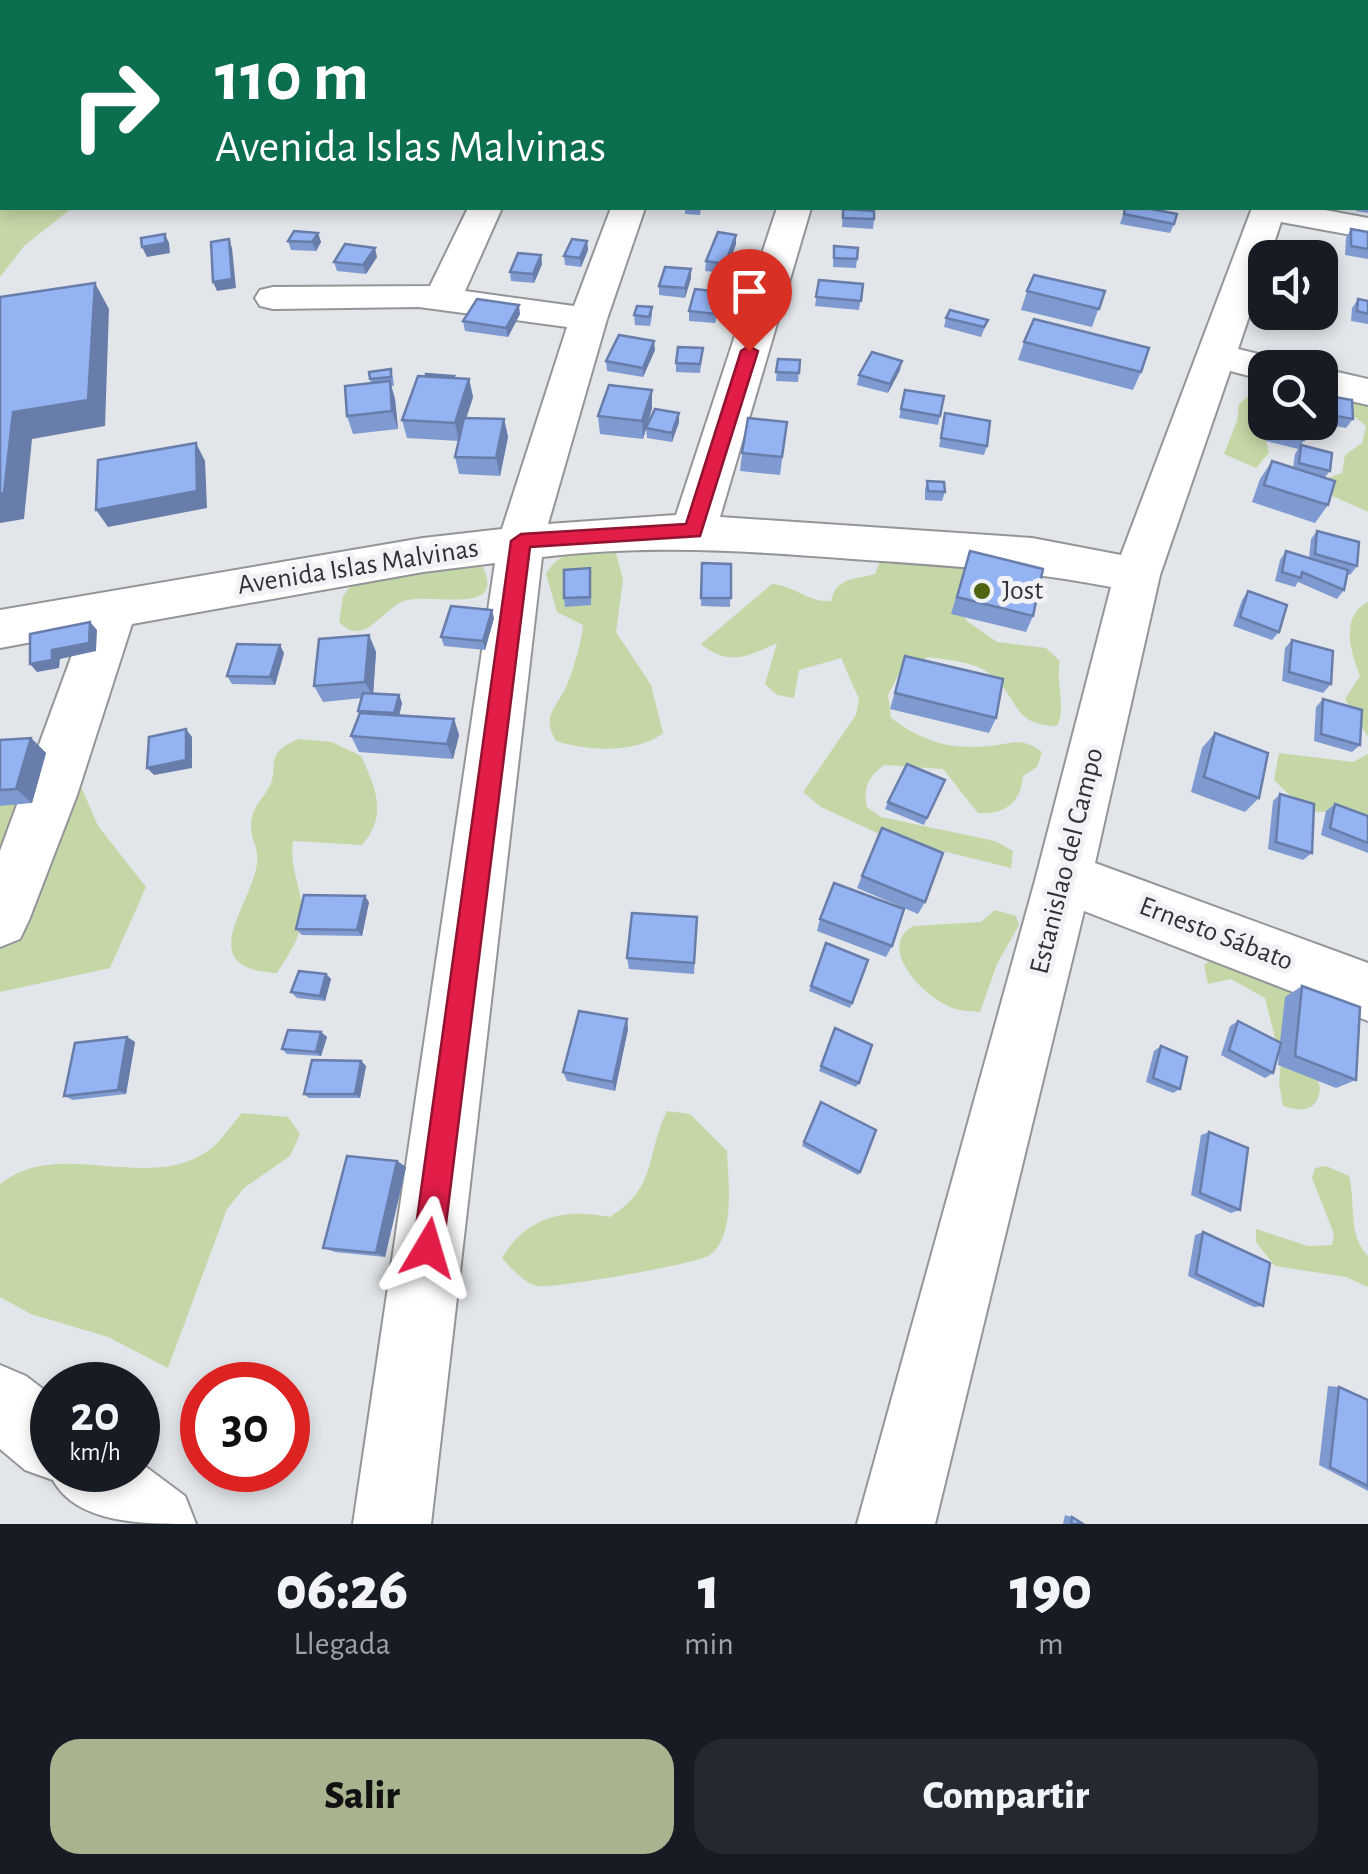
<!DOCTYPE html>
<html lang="es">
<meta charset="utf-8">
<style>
body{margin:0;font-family:"Alegreya Sans",sans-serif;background:#242831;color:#f1f3f6;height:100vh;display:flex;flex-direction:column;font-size:38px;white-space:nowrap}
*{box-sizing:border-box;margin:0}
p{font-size:32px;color:#9ea1a6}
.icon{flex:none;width:55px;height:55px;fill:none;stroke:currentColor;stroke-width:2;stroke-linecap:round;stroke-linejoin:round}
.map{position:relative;height:1524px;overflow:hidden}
.panel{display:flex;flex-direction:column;background:#171b24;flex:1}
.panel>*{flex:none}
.banner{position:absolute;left:0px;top:0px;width:1370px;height:210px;box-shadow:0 5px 15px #0003;background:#0b6e4f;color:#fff;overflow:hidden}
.controls{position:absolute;left:1248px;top:240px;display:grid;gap:20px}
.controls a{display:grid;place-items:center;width:90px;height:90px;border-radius:20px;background:#171b24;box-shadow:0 5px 15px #0003;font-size:50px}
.speed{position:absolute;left:30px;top:1362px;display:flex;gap:20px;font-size:50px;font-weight:700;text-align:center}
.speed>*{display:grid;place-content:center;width:130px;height:130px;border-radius:50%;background:#171b24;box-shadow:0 5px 15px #0003;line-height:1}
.speed small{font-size:25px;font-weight:400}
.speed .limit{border:15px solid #d22;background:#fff;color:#111}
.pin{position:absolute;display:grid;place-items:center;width:85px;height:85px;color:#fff;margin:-102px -42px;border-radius:50% 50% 50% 0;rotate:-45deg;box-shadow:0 0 10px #0007}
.pin .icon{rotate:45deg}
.me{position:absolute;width:110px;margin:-55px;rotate:7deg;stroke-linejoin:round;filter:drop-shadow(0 0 8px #0008)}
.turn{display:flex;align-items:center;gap:35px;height:210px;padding:0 50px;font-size:45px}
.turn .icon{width:130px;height:130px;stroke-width:2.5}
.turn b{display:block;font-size:70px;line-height:85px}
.eta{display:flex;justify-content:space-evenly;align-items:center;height:170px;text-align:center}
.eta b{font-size:60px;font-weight:800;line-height:70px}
.cta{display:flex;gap:20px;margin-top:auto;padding:20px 50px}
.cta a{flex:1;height:115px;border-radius:30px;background:#a8b38f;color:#111;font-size:40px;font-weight:800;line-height:115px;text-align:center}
.cta a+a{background:#242831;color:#f1f3f6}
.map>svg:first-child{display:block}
</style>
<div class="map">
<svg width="1368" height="1524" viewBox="0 0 1368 1524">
<rect width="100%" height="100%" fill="#e2e5e9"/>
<g fill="#c5d7a6">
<polygon points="0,157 2,208 72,208 24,246 0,277"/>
<polygon points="1265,374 1265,422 1270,423 1266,441 1269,453 1256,468 1224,454 1237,421 1239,404 1253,392 1256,376"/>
<polygon points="1320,379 1368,387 1368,512 1326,493 1323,480 1342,473 1345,455 1362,443 1366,426 1345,409 1320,405"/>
<path d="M613,541L623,580L616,632L651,685L663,733C636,754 588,751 556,741C542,716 554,711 565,689C571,679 583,636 583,625L557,612L546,574C559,550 588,548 613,541Z"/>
<path d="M890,555L967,559L959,609L967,621L997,642L1046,648L1060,661C1055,684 1067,706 1057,726C1010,725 1020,697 990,674C974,661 947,660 927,657L918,668L900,672L888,695L891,718C922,741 949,750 989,746C1013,744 1020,736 1042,752L1037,767L1023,776C1021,803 1004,815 978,813L943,769L884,765C868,777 863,787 867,807L881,817L995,841L1013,851L1011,868L886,837L821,807L803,792L856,715L859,699L841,658L799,670L794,698L777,695L765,684L777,643C749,656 729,667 701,644L772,584C795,586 809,603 831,601C837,577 853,580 875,574L879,563Z"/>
<path d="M479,560C514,620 430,591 404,601C383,608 364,649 339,622L343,596L354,582Z"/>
<path d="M1368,602V737L1345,699L1360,676C1351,652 1339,617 1368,602Z"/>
<path d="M299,739L332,742L361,756C376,789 388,815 362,845L293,841C289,868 302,888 302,913C303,935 288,956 277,973C192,969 250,908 257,864C259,848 252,842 251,828C250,804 267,798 272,780C275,769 271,760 279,751C284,745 292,742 299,739Z"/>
<polygon points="0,746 76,775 98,826 146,887 110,968 0,992"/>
<polygon points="1279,753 1353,762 1368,754 1368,818 1363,814 1306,811 1274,780"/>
<path d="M995,910L1016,916L1019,925L997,964L980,1012C969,1011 958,1011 948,1006C923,995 876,948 913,926L981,922Z"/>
<path d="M1211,959L1291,976L1320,1088C1318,1112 1301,1112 1283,1106L1279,1083L1281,1062L1265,998L1231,979L1208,984L1204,965Z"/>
<path d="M667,1111L690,1114L727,1151C728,1179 736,1236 710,1255C698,1264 552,1289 537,1286C524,1283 511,1268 502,1258C527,1216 565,1208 610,1217C659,1186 645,1155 667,1111Z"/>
<path d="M242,1113L288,1117L300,1134L290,1156L244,1188L227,1209L168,1368L108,1337L31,1314L0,1297V1184C60,1137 142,1192 205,1153C219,1145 231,1125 242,1113Z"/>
<path d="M1326,1166L1349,1176C1356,1202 1347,1234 1368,1256V1287L1346,1277L1275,1266L1256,1242V1229L1308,1246L1332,1245L1334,1234L1312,1178L1315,1168Z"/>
</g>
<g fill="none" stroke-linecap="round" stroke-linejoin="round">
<g stroke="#939599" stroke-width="4">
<g id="minor">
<polygon points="451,0 477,0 478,2 452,2"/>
<polygon points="601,0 627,0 628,2 602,2"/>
<polygon points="770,0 797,0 798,2 771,2"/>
<polygon points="2,66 2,84 0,85 0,67"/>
<polygon points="2,163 2,183 0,184 0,164"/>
<path d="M468,208H502L465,291L574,306L611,208H645L607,319L548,524L676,515L777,208H811L720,517L1032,538L1121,555L1252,208H1314L1368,218V238L1281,222L1269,258H1265V269L1238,349L1279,359L1284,368H1265V380L1230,371L1160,575L1095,863L1368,963V1021L1084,911L935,1524H857L1036,877L1111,587C1025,570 940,565 853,559C747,551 649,544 542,557L431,1524H353L495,563L423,572L132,624L77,795L29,920L20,939L0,947V851L80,633L0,648V610L423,538L502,529L567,327L419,307L273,309L260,306L255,298L260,290L273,287L430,286Z"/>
<polygon points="1320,368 1368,379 1368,405 1320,394"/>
<path d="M0,1365L26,1376L52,1396V1470H138V1461L185,1496L196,1524C143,1524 77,1524 53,1480L25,1470L0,1449Z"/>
</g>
</g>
<use href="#minor" fill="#fff" fill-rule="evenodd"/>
</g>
<g fill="#7f9ad1">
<polygon points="1284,0 1322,0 1321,2 1288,2"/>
<polygon points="1368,191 1368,213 1356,211 1357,208 1368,208"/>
<polygon points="685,208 701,208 700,215 685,214"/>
<polygon points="1125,208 1174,224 1170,233 1120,224"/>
<polygon points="843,209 874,219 873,229 842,227"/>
<polygon points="1351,229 1368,232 1368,259 1345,255 1346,238"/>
<polygon points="318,233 321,242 316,251 291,250 288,241"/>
<polygon points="587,241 588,250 581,267 565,265 564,256"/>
<polygon points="736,244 725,273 705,271 706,261"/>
<polygon points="834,246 857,259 856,268 833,267"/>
<polygon points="541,255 542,264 534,283 511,281 510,272"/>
<polygon points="377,257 366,274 337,271 334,262"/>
<polygon points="691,278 685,298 659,295 659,286"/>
<polygon points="819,280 863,284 859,310 815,306"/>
<polygon points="1027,291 1105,291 1092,327 1021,310"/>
<polygon points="1358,299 1368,301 1368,324 1351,321 1352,308"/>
<polygon points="721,301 715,323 689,321 689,311"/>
<polygon points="652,307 652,316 650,326 635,325 634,315"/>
<polygon points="520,314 508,337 465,331 463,321"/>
<polygon points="946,318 988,320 981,337 944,327"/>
<polygon points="1024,342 1141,372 1133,390 1018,360"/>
<polygon points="703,348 700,373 676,372 676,363"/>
<polygon points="655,350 643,377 607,371 606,361"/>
<polygon points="778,359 800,360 798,382 776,381"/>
<polygon points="391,369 393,378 394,386 391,386 395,399 398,429 353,434 347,416 371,383 370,379"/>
<polygon points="900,370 888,393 857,385 859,375"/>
<polygon points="454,376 454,378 469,379 473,397 466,418 504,419 508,437 500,476 459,474 455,457 459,441 407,438 402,420"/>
<polygon points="905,390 940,416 938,425 899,418"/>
<polygon points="1323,395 1353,419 1346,428 1318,423 1320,422 1320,399"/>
<polygon points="652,408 643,439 600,434 598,416"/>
<polygon points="679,413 679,422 672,442 647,438 646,428"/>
<polygon points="945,413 987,446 984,455 939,447"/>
<polygon points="787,422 780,475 740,471 742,453"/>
<polygon points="1269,422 1307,422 1304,440 1301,445 1330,471 1325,477 1328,505 1315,523 1252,502 1260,479 1272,461 1293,468 1295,454 1298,449 1266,441"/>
<polygon points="927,481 945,492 942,501 925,500 925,490"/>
<polygon points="1317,531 1357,566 1350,575 1347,574 1344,590 1337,599 1298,582 1295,587 1275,581 1280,560 1286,551 1309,558 1311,539"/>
<polygon points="970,551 1033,616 1026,632 951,614"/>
<polygon points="702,563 731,564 730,607 701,606"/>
<polygon points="591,577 591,605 565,607 564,598"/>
<polygon points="1248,591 1279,632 1272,640 1233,626 1242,600"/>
<polygon points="494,618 485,650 444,646 441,637"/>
<polygon points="369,635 376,652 373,694 399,695 402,703 399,715 454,719 459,735 453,759 359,752 351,736 359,714 358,711 362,698 323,702 314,686"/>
<polygon points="1292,640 1331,684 1323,693 1282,681 1285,648"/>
<polygon points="284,653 275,685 232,684 227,676"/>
<polygon points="905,656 996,718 989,733 890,709"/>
<polygon points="1323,699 1360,745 1352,752 1314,741 1316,707"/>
<polygon points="1215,733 1259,798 1245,812 1191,792 1202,748"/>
<polygon points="31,738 46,753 32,803 0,806 0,740"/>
<polygon points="945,780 924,825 885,809 888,802"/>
<polygon points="1280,794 1312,853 1303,860 1268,849 1273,801"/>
<polygon points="1335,804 1368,816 1368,853 1321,835 1326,811"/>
<polygon points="862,876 925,902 918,914 857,888"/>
<polygon points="369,902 362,936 302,935 296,929"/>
<polygon points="697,917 694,974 629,969 627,958"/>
<polygon points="820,919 892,946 886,957 817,931"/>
<polygon points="826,943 868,960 850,1008 809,991"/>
<polygon points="326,974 331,979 325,1001 297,998 291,992"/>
<polygon points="1302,986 1356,1080 1336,1088 1278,1065 1279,1053 1273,1073 1265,1078 1221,1055 1230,1026 1238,1021 1280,1042 1285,997"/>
<polygon points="835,1028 859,1083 856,1087 819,1071"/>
<polygon points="628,1029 615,1091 567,1081 563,1072"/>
<polygon points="321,1032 327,1037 321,1056 287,1054 282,1049"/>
<polygon points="127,1037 135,1042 126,1094 73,1100 64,1096"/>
<polygon points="1161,1046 1180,1089 1173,1093 1146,1082 1154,1051"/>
<polygon points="361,1061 366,1066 360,1098 309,1098 304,1094"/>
<polygon points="821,1102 860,1172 858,1175 802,1146"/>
<polygon points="1209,1132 1240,1210 1231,1213 1191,1195 1201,1135"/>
<polygon points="397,1161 406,1167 385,1257 335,1252 323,1248"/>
<polygon points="1203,1232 1263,1306 1254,1307 1188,1276 1195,1235"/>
<polygon points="1328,1386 1339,1387 1368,1400 1368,1491 1319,1465"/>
<polygon points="1065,1515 1072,1517 1083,1524 1063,1524"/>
</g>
<g fill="#687daa">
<polygon points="318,233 321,242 316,251 312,242"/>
<polygon points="165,234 169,243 170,253 147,257 142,247"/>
<polygon points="736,235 736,244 725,273 725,264"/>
<polygon points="229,239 232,248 236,288 217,291 213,282"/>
<polygon points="587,241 588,250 581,267 580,258"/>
<polygon points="375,248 377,257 366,274 363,265"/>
<polygon points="541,255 542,264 534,283 533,274"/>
<polygon points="691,269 691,278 685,298 685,288"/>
<polygon points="95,283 109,309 105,426 32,439 24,519 0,523 0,494 13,412"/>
<polygon points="519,305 520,314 508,337 506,328"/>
<polygon points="654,341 655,350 643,377 643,368"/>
<polygon points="902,361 900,370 888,393 890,384"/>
<polygon points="469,379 473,397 459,441 455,423"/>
<polygon points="390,381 395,399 398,429 392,411"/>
<polygon points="652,390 652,408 643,439 642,421"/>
<polygon points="679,413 679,422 672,442 672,433"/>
<polygon points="504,419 508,437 500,476 496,458"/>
<polygon points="196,443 205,461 207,508 108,527 96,510"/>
<polygon points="492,610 494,618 485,650 483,641"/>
<polygon points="90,622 97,630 96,651 60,659 59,668 37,672 30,664 52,650"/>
<polygon points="369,635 376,652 373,697 365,682"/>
<polygon points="280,645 284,653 275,685 270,677"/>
<polygon points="399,695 402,703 398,721 394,713"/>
<polygon points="454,719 459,735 453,759 447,744"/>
<polygon points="186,729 192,737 192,768 154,775 147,768"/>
<polygon points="31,738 46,753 32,803 16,789"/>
<polygon points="365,896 369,902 362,936 357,930"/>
<polygon points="326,974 331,979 325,1001 320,996"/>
<polygon points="627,1019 628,1029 615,1091 613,1082"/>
<polygon points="321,1032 327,1037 321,1056 316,1052"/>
<polygon points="127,1037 135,1042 126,1094 118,1090"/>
<polygon points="361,1061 366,1066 360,1098 355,1094"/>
<polygon points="397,1161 406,1167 385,1257 376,1253"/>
</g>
<g fill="#94b3f3" stroke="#687daa" stroke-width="2.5">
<polygon points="1125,208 1146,208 1177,214 1174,224 1124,214"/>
<polygon points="843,209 874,211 874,219 843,218"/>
<polygon points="1351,229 1368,232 1368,249 1351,246"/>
<polygon points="294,231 318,233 312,242 288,241"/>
<polygon points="718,232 736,235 725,264 706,261"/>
<polygon points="165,234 165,243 142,247 141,238"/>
<polygon points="229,239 232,279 213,282 211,242"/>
<polygon points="572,239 587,241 580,258 564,256"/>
<polygon points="345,244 375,248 363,265 334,262"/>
<polygon points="834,246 858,248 857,259 834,258"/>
<polygon points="518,253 541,255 533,274 510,272"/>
<polygon points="665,267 691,269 685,288 659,286"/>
<polygon points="1034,275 1105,291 1099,309 1027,291"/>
<polygon points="819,280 863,284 861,301 816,297"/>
<polygon points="95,283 88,400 13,412 4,493 0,494 0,297"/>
<polygon points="695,289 721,292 716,314 689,311"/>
<polygon points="477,299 519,305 506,328 463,321"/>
<polygon points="1358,299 1368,301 1368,314 1357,311"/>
<polygon points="637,306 652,307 649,317 634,315"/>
<polygon points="950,310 988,320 984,327 946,318"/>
<polygon points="1034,319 1149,348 1141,372 1024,342"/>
<polygon points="619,335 654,341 643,368 606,361"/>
<polygon points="678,347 703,348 700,364 676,363"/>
<polygon points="872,352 902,361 890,384 859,375"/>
<polygon points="778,359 800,360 799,373 776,372"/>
<polygon points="391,369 391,377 370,379 369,372"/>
<polygon points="426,374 454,376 453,378 426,376"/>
<polygon points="418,376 469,379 455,423 402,420"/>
<polygon points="390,381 392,411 347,416 345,386"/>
<polygon points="609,385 652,390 642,421 598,416"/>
<polygon points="905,390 944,396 940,416 901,409"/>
<polygon points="1323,395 1352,400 1353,419 1324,414"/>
<polygon points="655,409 679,413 672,433 646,428"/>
<polygon points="945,413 990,421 987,446 941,438"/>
<polygon points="464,418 504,419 496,458 455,457"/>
<polygon points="748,418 787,422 782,457 742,453"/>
<polygon points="1273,422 1307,422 1304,440 1272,432"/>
<polygon points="196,443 197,491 96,510 98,460"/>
<polygon points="1301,445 1332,453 1330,471 1299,463"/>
<polygon points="1272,461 1335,481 1328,505 1264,485"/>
<polygon points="927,481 944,482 945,492 928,491"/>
<polygon points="1317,531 1359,542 1357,566 1315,554"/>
<polygon points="970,551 1043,569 1033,616 957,597"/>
<polygon points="1286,551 1348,570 1344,590 1302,572 1301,578 1282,572"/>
<polygon points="702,563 731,564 731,598 701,598"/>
<polygon points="590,568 590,597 564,598 564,570"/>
<polygon points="1248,591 1287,605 1279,632 1240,617"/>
<polygon points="451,606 492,610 483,641 441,637"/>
<polygon points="90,622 89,643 52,650 52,660 30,664 30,634"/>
<polygon points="369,635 365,682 314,686 319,639"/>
<polygon points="1292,640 1333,651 1331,684 1289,672"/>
<polygon points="237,644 280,645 270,677 227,676"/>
<polygon points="905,656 1003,679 996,718 895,693"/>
<polygon points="363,693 399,695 394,713 358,711"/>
<polygon points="1323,699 1362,710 1360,745 1321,734"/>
<polygon points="360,713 454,719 447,744 351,736"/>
<polygon points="186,729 186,760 147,768 149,737"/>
<polygon points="1215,733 1268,753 1259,798 1204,777"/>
<polygon points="31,738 16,789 0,790 0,740"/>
<polygon points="907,764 945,780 927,818 888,802"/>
<polygon points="1280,794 1314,804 1312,853 1276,842"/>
<polygon points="1335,804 1368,816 1368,843 1330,828"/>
<polygon points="882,828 943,853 925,902 862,876"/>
<polygon points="834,883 904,909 892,946 820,919"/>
<polygon points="304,895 365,896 357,930 296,929"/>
<polygon points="632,913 697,917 694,963 627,958"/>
<polygon points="826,943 868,960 852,1003 811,986"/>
<polygon points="299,971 326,974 320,996 291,992"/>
<polygon points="1302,986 1360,1007 1356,1080 1295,1056"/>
<polygon points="579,1011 627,1019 613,1082 563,1072"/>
<polygon points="1238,1021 1281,1043 1273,1073 1229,1050"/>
<polygon points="835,1028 872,1045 859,1083 821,1066"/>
<polygon points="288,1030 321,1032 316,1052 282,1049"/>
<polygon points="127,1037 118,1090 64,1096 75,1043"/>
<polygon points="1161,1046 1187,1057 1180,1089 1153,1078"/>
<polygon points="312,1060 361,1061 355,1094 304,1094"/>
<polygon points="821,1102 876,1130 860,1172 804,1142"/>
<polygon points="1209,1132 1248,1148 1240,1210 1200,1193"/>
<polygon points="347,1156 397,1161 376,1253 323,1248"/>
<polygon points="1203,1232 1270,1263 1263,1306 1196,1274"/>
<polygon points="1339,1387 1368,1400 1368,1486 1330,1467"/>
<polygon points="1072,1517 1083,1524 1071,1524"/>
</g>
<polygon fill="#e11d48" stroke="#92132f" stroke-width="2.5" points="749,346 758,351 700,536 530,547 443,1248 438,1258 428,1263 417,1258 413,1248 511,541 521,534 686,524 741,351"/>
<circle fill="#4e6411" stroke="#f0f2f6" stroke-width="4" cx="982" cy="591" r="10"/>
<g text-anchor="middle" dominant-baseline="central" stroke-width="10" stroke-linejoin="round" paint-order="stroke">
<g font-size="28" fill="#313234" stroke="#f0f2f6">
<text transform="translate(358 567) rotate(-9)">Avenida Islas Malvinas</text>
<text transform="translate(1067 861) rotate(-76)">Estanislao del Campo</text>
<text transform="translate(1216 934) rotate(21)">Ernesto Sábato</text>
</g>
<g font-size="28" fill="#313234" stroke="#f0f2f6" text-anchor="start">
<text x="1002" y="591">Jost</text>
</g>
</g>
</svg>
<div class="controls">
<a><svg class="icon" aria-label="sound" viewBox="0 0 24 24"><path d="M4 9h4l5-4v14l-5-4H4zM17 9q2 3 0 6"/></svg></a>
<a><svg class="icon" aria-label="search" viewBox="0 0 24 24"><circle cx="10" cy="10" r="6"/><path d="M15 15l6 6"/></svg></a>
</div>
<div class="speed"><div>20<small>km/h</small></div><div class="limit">30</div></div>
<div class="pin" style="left:749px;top:351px;background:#d93025"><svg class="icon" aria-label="arrive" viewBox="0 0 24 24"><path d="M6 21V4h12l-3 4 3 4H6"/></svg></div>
<svg class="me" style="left:428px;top:1248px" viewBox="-20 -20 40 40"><path d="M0-17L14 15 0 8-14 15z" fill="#e11d48" stroke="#fff" stroke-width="4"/></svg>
<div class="banner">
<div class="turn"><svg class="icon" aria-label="right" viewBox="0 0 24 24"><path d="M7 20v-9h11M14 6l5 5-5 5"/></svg><div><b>110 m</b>Avenida Islas Malvinas</div></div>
</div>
</div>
<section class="panel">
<div class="eta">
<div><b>06:26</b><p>Llegada</p></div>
<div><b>1</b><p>min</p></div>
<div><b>190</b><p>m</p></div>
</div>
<div class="cta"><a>Salir</a><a>Compartir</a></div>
</section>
